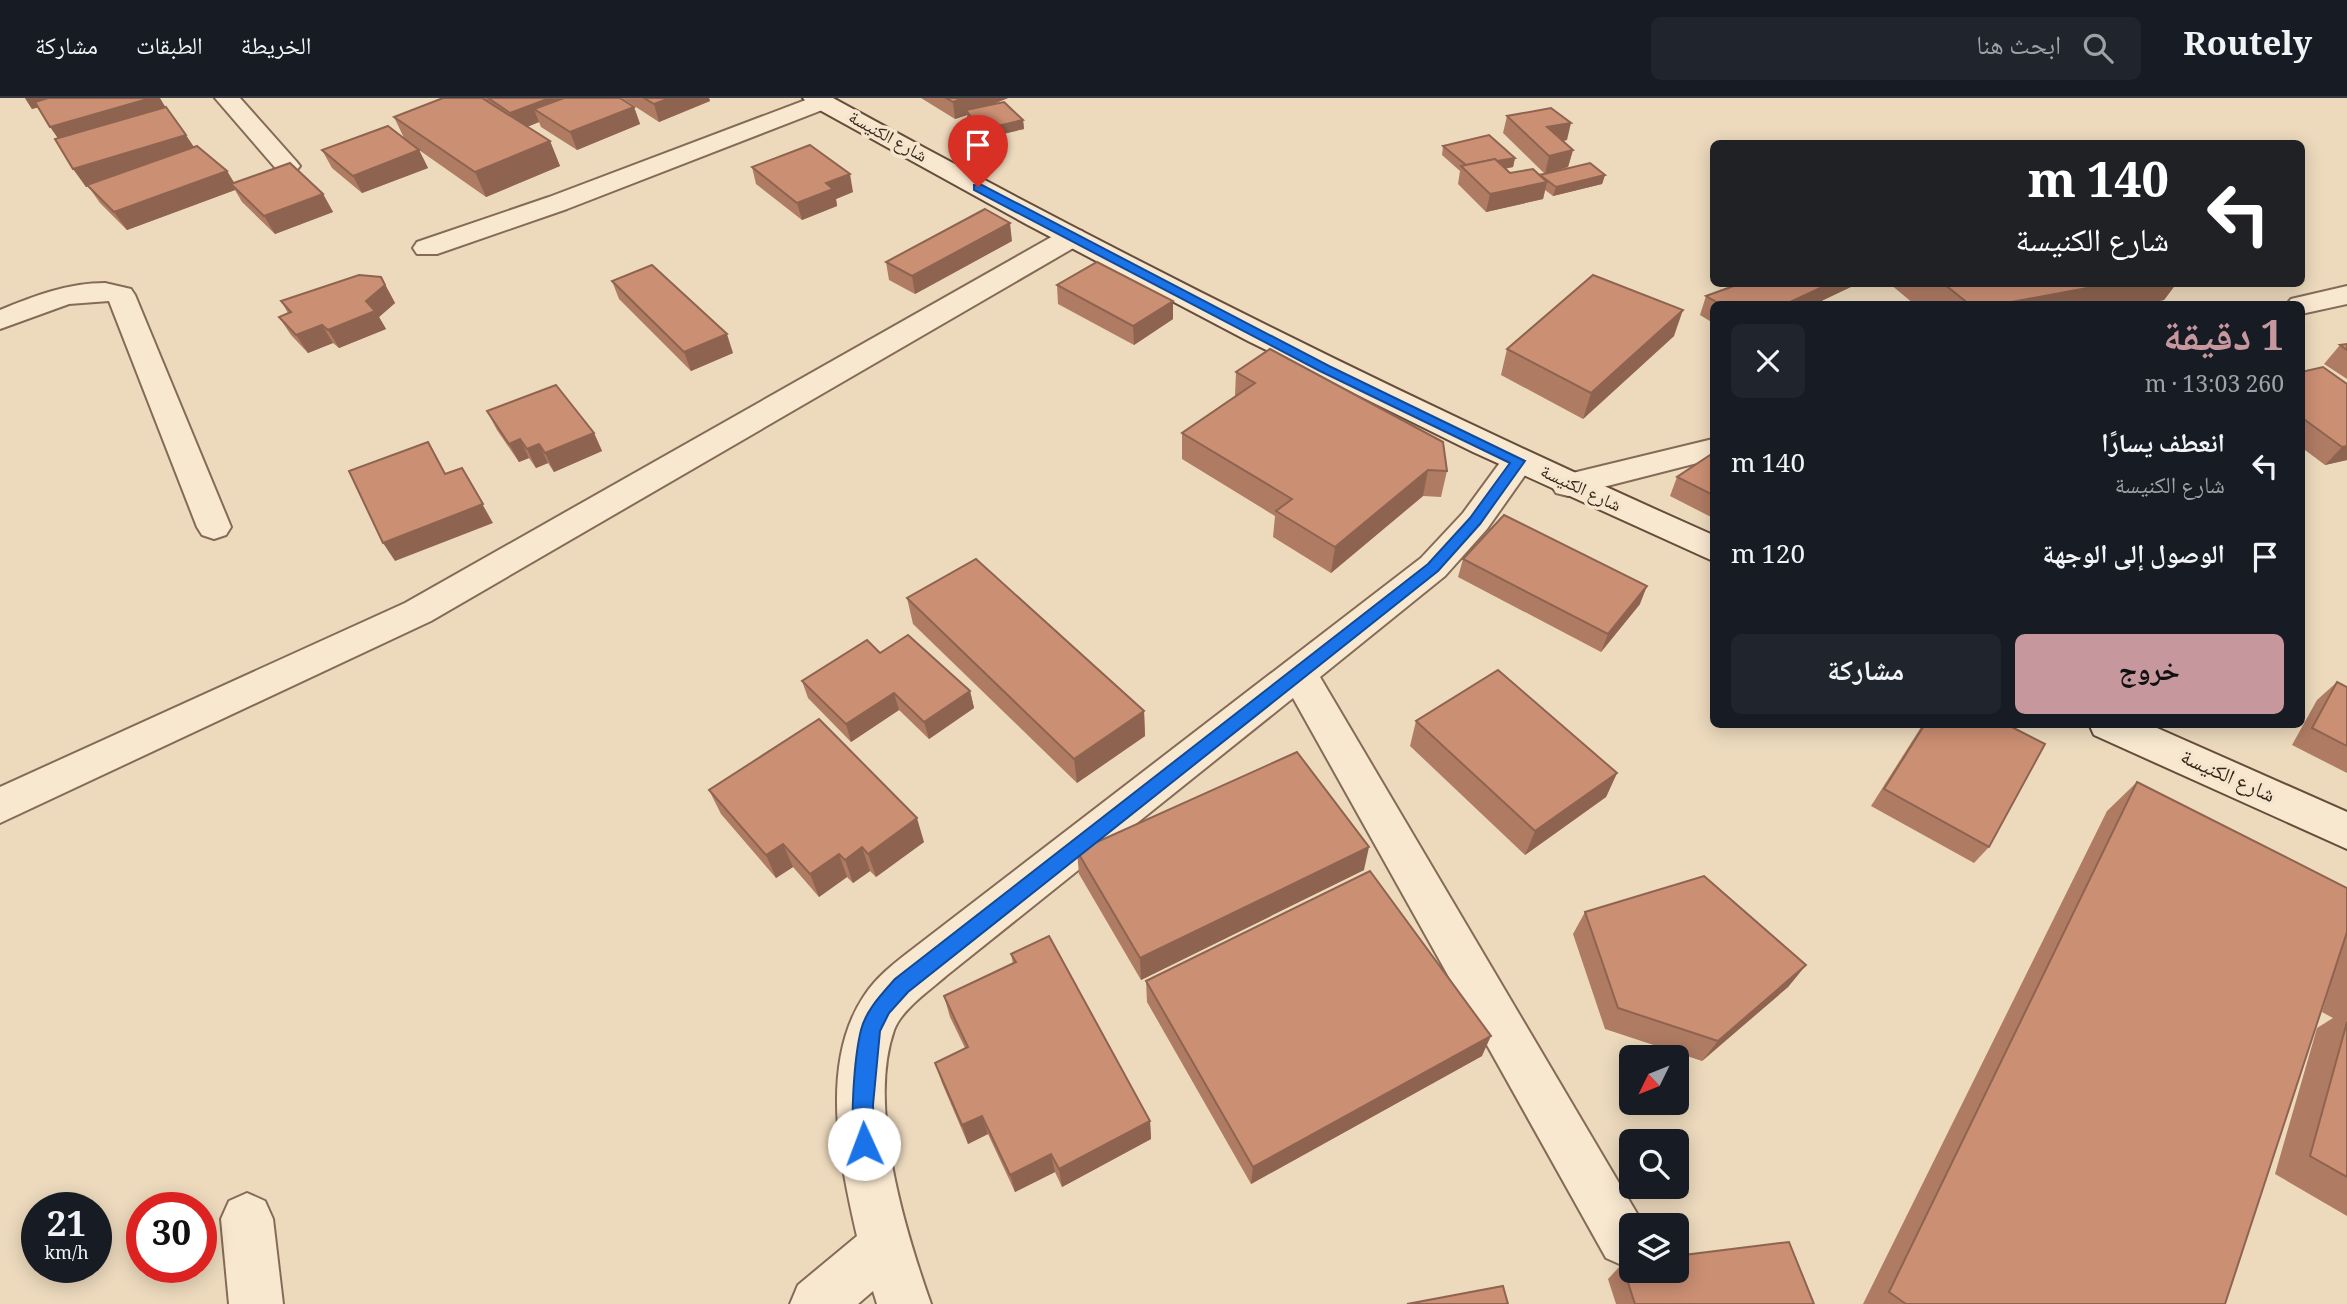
<!DOCTYPE html>
<html lang="ar">
<meta charset="utf-8">
<style>
body{margin:0;font-family:Georgia,"Noto Naskh Arabic",serif;background:#20242c;color:#f1f3f6;direction:rtl;height:100vh;display:flex;flex-direction:column;font-size:26px;white-space:nowrap}
*{box-sizing:border-box;margin:0}
p{font-size:23px;color:#9ea1a6}
.icon{flex:none;width:38px;height:38px;fill:none;stroke:currentColor;stroke-width:2;stroke-linecap:round;stroke-linejoin:round}
.map{position:relative;flex:1;overflow:hidden;direction:ltr}
.sheet{position:absolute;left:1710px;top:203px;width:595px;height:427px;display:flex;flex-direction:column;background:#171b24;border-radius:10px;box-shadow:0 4px 18px #0003;direction:rtl}
.sheet>*{flex:none}
.banner{position:absolute;left:1710px;top:42px;width:595px;height:147px;border-radius:10px;box-shadow:0 4px 18px #0003;direction:rtl;background:#202124;color:#fff;overflow:hidden}
.needle{width:46px;rotate:227deg}
.buttons{position:absolute;left:1619px;top:947px;display:grid;gap:14px}
.buttons a{display:grid;place-items:center;width:70px;height:70px;border-radius:10px;background:#171b24;box-shadow:0 4px 18px #0003;font-size:35px}
.speed{position:absolute;left:21px;top:1094px;display:flex;gap:14px;font-size:35px;font-weight:700;text-align:center}
.speed>*{display:grid;place-content:center;width:91px;height:91px;border-radius:50%;background:#171b24;box-shadow:0 4px 18px #0003;line-height:1}
.speed small{font-size:18px;font-weight:400}
.speed .limit{border:10px solid #d22;background:#fff;color:#111}
.pin{position:absolute;display:grid;place-items:center;width:60px;height:60px;color:#fff;margin:-72px -30px;border-radius:50% 50% 50% 0;rotate:-45deg;box-shadow:0 0 7px #0007}
.pin .icon{rotate:45deg}
.me{position:absolute;width:77px;margin:-38px;rotate:358deg;stroke-linejoin:round;filter:drop-shadow(0 0 5px #0008)}
.turn{display:flex;align-items:center;gap:24px;height:147px;padding:0 21px;font-size:32px}
.turn .icon{width:91px;height:91px;stroke-width:2.5}
.turn b{display:block;font-size:49px;line-height:60px}
.round{display:grid;place-items:center;flex:none;width:74px;height:74px;border-radius:10px;background:#20242c}
.head{display:flex;align-items:center;justify-content:space-between;height:119px;padding:0 21px}
h1{font-size:42px;font-weight:800;line-height:52px;color:#c7979e}
.action{display:flex;gap:14px;margin-top:auto;padding:14px 21px}
.action a{flex:1;height:80px;border-radius:10px;background:#c7979e;color:#111;font-size:28px;font-weight:800;line-height:80px;text-align:center}
.action a+a{background:#20242c;color:#f1f3f6}
ul{padding:0;list-style:none}
li{display:flex;align-items:center;gap:21px;height:91px;padding:0 21px}
li div{flex:1}
li b{display:block;font-size:26px}
li em{font-style:normal}
header{display:flex;align-items:center;gap:42px;box-sizing:border-box;height:98px;padding:0 35px;background:#171b24;border-bottom:2px solid #363941}
header strong{font-size:33px}
nav{display:flex;gap:38px;margin-inline-start:auto;font-size:24px}
.search{width:490px;height:63px;background:#20242c;display:flex;align-items:center;gap:18px;box-sizing:border-box;padding:0 24px;border-radius:10px;color:#9ea1a6;font-size:26px}
.map>svg:first-child{display:block}
</style>
<header>
<strong>Routely</strong>
<div class="search"><svg class="icon" aria-label="search" viewBox="0 0 24 24"><circle cx="10" cy="10" r="6"/><path d="M15 15l6 6"/></svg>ابحث هنا</div>
<nav><a>الخريطة</a><a>الطبقات</a><a>مشاركة</a></nav>
</header>
<div class="map">
<svg width="2347" height="1206" viewBox="0 0 2347 1206">
<rect width="100%" height="100%" fill="#eddabd"/>
<g fill="none" stroke-linecap="round" stroke-linejoin="round">
<g stroke="#856b57" stroke-width="4">
<g id="minor">
<polygon points="215,0 240,0 296,63 300,68 296,73 278,73"/>
<polygon points="811,0 831,0 834,4 830,9 567,111 437,156 417,156 413,150 417,144 549,99"/>
<polygon points="1072,131 1082,133 1086,139 1082,145 431,523 0,725 0,689 405,505 1062,133"/>
<path d="M105,185L131,191L135,197L231,429L226,437L214,441L202,437L197,429L109,203L69,206L0,231V212C34,198 68,185 105,185Z"/>
<polygon points="2347,188 2347,206 2301,216 2301,206 2287,206 2291,201"/>
<polygon points="1713,341 1713,361 1568,398 1556,395 1551,387 1556,379"/>
<path d="M1519,352L1531,355L1535,363L1487,431L1445,478L1320,579L1642,1124L1644,1127H1631V1165L1624,1168L1606,1160L1293,600L946,878C929,893 902,911 894,932C867,1009 905,1132 931,1206H877L873,1193L858,1206H790L798,1187L857,1138C840,1064 819,966 864,898C877,878 896,864 914,850L1421,460L1463,415L1507,355Z"/>
<polygon points="247,1095 265,1103 273,1121 283,1206 229,1206 221,1121 229,1103"/>
</g>
</g>
<g stroke="#664c3a" stroke-width="4">
<g id="secondary">
<path d="M803,0H833C1120,158 1413,304 1713,437V463L1473,354L1248,243L1026,126L807,5Z"/>
<polygon points="2089,626 2148,626 2347,714 2347,751 2094,637"/>
</g>
</g>
<use href="#minor" fill="#f8e8d0" fill-rule="evenodd"/>
<use href="#secondary" fill="#f8e8d0" fill-rule="evenodd"/>
</g>
<g fill="#af7b63">
<polygon points="25,0 165,9 194,49 227,73 234,85 323,96 333,114 275,136 242,104 235,92 127,132 100,105 88,88 86,89 58,40 39,9 32,11"/>
<polygon points="484,0 620,0 634,9 640,26 577,52 541,29 539,24 527,29 550,43 560,68 486,99 419,52 428,70 362,95 332,70 322,52 405,42 394,19 484,1"/>
<polygon points="622,0 709,0 710,3 659,24"/>
<polygon points="921,0 1008,0 993,6 1023,22 1024,31 981,41 967,21 967,17 955,21"/>
<polygon points="1507,18 1567,42 1563,43 1573,52 1568,69 1545,76 1503,35"/>
<polygon points="1443,48 1515,60 1513,69 1505,71 1510,75 1605,77 1602,86 1553,98 1545,92 1543,101 1486,114 1458,86 1460,73 1442,57"/>
<polygon points="752,69 853,94 836,101 837,108 802,122 756,86"/>
<polygon points="1012,143 915,196 889,182 886,164"/>
<polygon points="381,179 395,205 379,219 386,231 339,250 333,245 308,255 291,237 279,219 288,215 281,203"/>
<polygon points="612,183 733,255 691,273 619,201"/>
<polygon points="1739,186 1857,186 1815,206 1713,206 1713,225 1700,217 1706,198"/>
<polygon points="1890,186 2176,186 2164,202 2143,206 1914,206"/>
<polygon points="1057,187 1173,221 1134,247 1058,206"/>
<polygon points="1674,238 1583,321 1501,277 1507,251"/>
<polygon points="2347,246 2347,281 2324,266 2340,247"/>
<polygon points="1236,274 1447,373 1441,399 1423,398 1331,475 1273,439 1275,418 1182,361 1182,335 1235,298"/>
<polygon points="2301,274 2347,286 2347,362 2325,367 2301,349"/>
<polygon points="487,313 594,335 602,353 554,374 548,365 536,370 529,360 519,364 497,332"/>
<polygon points="1713,355 1713,420 1670,398 1677,379"/>
<polygon points="1463,461 1640,506 1601,554 1458,479"/>
<polygon points="907,500 1144,613 1145,638 1077,685 913,526"/>
<polygon points="880,555 970,593 974,610 929,641 899,612 851,644 808,600 802,583"/>
<polygon points="2337,584 2347,589 2347,675 2292,647 2317,602"/>
<polygon points="1416,623 1617,675 1606,699 1525,757 1410,648"/>
<polygon points="1923,626 2006,626 1989,749 1974,765 1871,708"/>
<polygon points="2137,684 2347,835 2347,1118 2275,1076 2317,930 2333,920 2322,914 2334,873 2225,1206 1863,1206 2107,713"/>
<polygon points="709,692 924,744 876,779 870,773 853,785 847,779 819,799 793,769 776,780 721,716"/>
<polygon points="1077,753 1364,772 1141,882 1079,776"/>
<polygon points="1585,814 1806,867 1788,889 1702,963 1605,931 1573,836"/>
<polygon points="1011,856 1150,1023 1151,1041 1062,1089 1055,1074 1015,1094 988,1036 968,1046 942,985 935,965 965,950 950,919 944,898 1013,866"/>
<polygon points="1146,883 1482,958 1251,1086 1147,904"/>
<polygon points="1622,1166 1814,1206 1616,1206 1608,1181"/>
</g>
<g fill="#8e6450">
<polygon points="25,0 71,0 32,11"/>
<polygon points="151,0 160,0 169,15 62,46 50,29"/>
<polygon points="550,0 574,0 534,11 539,24 517,33 510,15"/>
<polygon points="670,0 709,0 710,3 659,24 654,6"/>
<polygon points="963,0 1008,0 969,16 966,12 967,17 955,21 953,4"/>
<polygon points="634,9 640,26 577,52 570,34"/>
<polygon points="1023,22 1024,31 981,41 980,32"/>
<polygon points="1571,25 1567,42 1543,46 1547,29"/>
<polygon points="186,37 197,54 86,89 73,71"/>
<polygon points="550,43 560,68 486,99 475,74"/>
<polygon points="419,52 428,70 362,95 353,78"/>
<polygon points="1573,52 1568,69 1545,76 1549,58"/>
<polygon points="1515,60 1513,69 1470,76 1467,68"/>
<polygon points="227,73 238,91 231,86 235,92 127,132 114,114"/>
<polygon points="850,76 853,94 836,101 837,108 802,122 797,105 826,85"/>
<polygon points="1605,77 1602,86 1553,98 1556,89"/>
<polygon points="1547,84 1543,101 1486,114 1490,96"/>
<polygon points="323,96 333,114 275,136 264,118"/>
<polygon points="1010,125 1012,143 915,196 912,178"/>
<polygon points="381,179 395,205 379,219 386,231 339,250 328,232 366,203"/>
<polygon points="1829,186 1857,186 1815,206 1786,206"/>
<polygon points="2109,186 2176,186 2164,202 2143,206 2001,206"/>
<polygon points="1173,203 1173,221 1134,247 1133,228"/>
<polygon points="1683,212 1674,238 1583,321 1591,295"/>
<polygon points="322,227 333,245 308,255 296,237"/>
<polygon points="727,236 733,255 691,273 684,254"/>
<polygon points="594,335 602,353 554,374 545,355"/>
<polygon points="520,341 529,360 519,364 509,346"/>
<polygon points="539,346 548,365 536,370 527,351"/>
<polygon points="2347,348 2347,362 2325,367 2342,349"/>
<polygon points="462,370 493,425 395,463 383,445"/>
<polygon points="1428,372 1423,398 1331,475 1335,449"/>
<polygon points="1647,488 1640,506 1601,554 1608,536"/>
<polygon points="970,593 974,610 929,641 924,624"/>
<polygon points="894,595 899,612 851,644 846,626"/>
<polygon points="1144,613 1145,638 1077,685 1074,661"/>
<polygon points="1617,675 1606,699 1525,757 1535,733"/>
<polygon points="917,720 924,744 876,779 868,756"/>
<polygon points="783,746 793,769 776,780 766,757"/>
<polygon points="862,749 870,773 853,785 845,762"/>
<polygon points="1369,749 1364,772 1141,882 1140,860"/>
<polygon points="839,756 847,779 819,799 810,776"/>
<polygon points="1806,867 1788,889 1702,963 1718,943"/>
<polygon points="1491,938 1482,958 1251,1086 1253,1069"/>
<polygon points="982,1018 988,1036 968,1046 962,1027"/>
<polygon points="1150,1023 1151,1041 1062,1089 1059,1071"/>
<polygon points="1051,1056 1055,1074 1015,1094 1010,1077"/>
</g>
<g fill="#cb8f73" stroke="#8e6450" stroke-width="2">
<polygon points="48,0 151,0 50,29 35,4"/>
<polygon points="443,0 482,0 550,43 475,74 394,19"/>
<polygon points="488,0 550,0 510,15"/>
<polygon points="564,0 620,0 634,9 570,34 534,11"/>
<polygon points="644,0 670,0 654,6"/>
<polygon points="946,0 963,0 953,4"/>
<polygon points="1004,4 1023,22 980,32 966,12"/>
<polygon points="166,9 186,37 73,71 55,41"/>
<polygon points="1551,10 1571,25 1547,29 1573,52 1549,58 1507,18"/>
<polygon points="388,28 419,52 353,78 322,52"/>
<polygon points="1489,37 1515,60 1497,63 1495,61 1466,67 1443,48"/>
<polygon points="810,47 850,76 826,85 833,91 797,105 752,69"/>
<polygon points="197,48 227,73 114,114 87,87"/>
<polygon points="1495,61 1510,75 1533,71 1547,84 1490,96 1461,68"/>
<polygon points="290,65 323,96 264,118 231,86"/>
<polygon points="1590,65 1605,77 1556,89 1540,77"/>
<polygon points="985,111 1010,125 912,178 886,164"/>
<polygon points="1097,164 1173,203 1133,228 1057,187"/>
<polygon points="652,167 727,236 684,254 612,183"/>
<polygon points="359,177 381,179 385,187 366,203 375,213 328,232 322,227 296,237 279,219 291,214 281,203"/>
<polygon points="1593,177 1683,212 1591,295 1507,251"/>
<polygon points="1739,186 1829,186 1786,206 1720,206 1706,198"/>
<polygon points="1944,186 2109,186 2001,206 1969,206"/>
<polygon points="2347,246 2347,252 2340,247"/>
<polygon points="1270,251 1443,344 1447,373 1428,372 1335,449 1276,413 1292,401 1182,335 1255,285 1236,274"/>
<polygon points="2323,269 2347,286 2347,348 2342,349 2301,319 2301,274"/>
<polygon points="556,287 594,335 545,355 539,346 527,351 520,341 509,346 487,313"/>
<polygon points="428,344 445,376 462,370 483,406 383,445 349,373"/>
<polygon points="1713,355 1713,397 1677,379"/>
<polygon points="1504,417 1647,488 1608,536 1463,461"/>
<polygon points="976,461 1144,613 1074,661 907,500"/>
<polygon points="908,537 970,593 924,624 894,595 846,626 802,583 867,542 880,555"/>
<polygon points="1498,572 1617,675 1535,733 1416,623"/>
<polygon points="2337,584 2347,589 2347,648 2312,630"/>
<polygon points="819,621 917,720 868,756 862,749 845,762 839,756 810,776 783,746 766,757 709,692"/>
<polygon points="1925,626 2006,626 2045,646 1989,749 1884,691"/>
<polygon points="1297,654 1369,749 1140,860 1077,753"/>
<polygon points="2137,684 2347,790 2347,834 2225,1206 1906,1206 1889,1194"/>
<polygon points="1370,773 1491,938 1253,1069 1146,883"/>
<polygon points="1704,778 1806,867 1718,943 1618,910 1585,814"/>
<polygon points="1049,838 1150,1023 1059,1071 1051,1056 1010,1077 982,1018 962,1027 935,965 968,949 944,898 1016,864 1011,856"/>
<polygon points="2347,924 2347,1079 2310,1058"/>
<polygon points="1789,1144 1814,1206 1635,1206 1622,1166 1631,1165 1631,1172 1676,1172 1676,1158"/>
<polygon points="1503,1188 1508,1206 1407,1206"/>
</g>
<path fill="#1a73e8" stroke="#114b97" stroke-width="2" d="M974,87H982L1329,268L1525,363L1480,426L1438,473L908,894L889,915L880,933L873,1007L874,1046L871,1053L864,1056L857,1053C848,1031 855,956 861,932C866,912 882,896 895,881L1428,466L1470,420L1510,365L1320,273L974,92Z"/>
<g text-anchor="middle" dominant-baseline="central" stroke-width="7" stroke-linejoin="round" paint-order="stroke">
<g font-size="18" fill="#34251b" stroke="#f5e5cc">
<text transform="translate(887 40) rotate(29)">شارع الكنيسة</text>
<text transform="translate(1580 392) rotate(25)">شارع الكنيسة</text>
</g>
<g font-size="21" fill="#34251b" stroke="#f5e5cc">
<text transform="translate(2227 680) rotate(24)">شارع الكنيسة</text>
</g>
</g>
</svg>
<div class="buttons">
<a><svg class="needle" viewBox="-14 -14 28 28"><path d="M0-13l5 13h-10z" fill="#e53935"/><path d="M0 13l5-13h-10z" fill="#9ea1a6"/></svg></a>
<a><svg class="icon" aria-label="search" viewBox="0 0 24 24"><circle cx="10" cy="10" r="6"/><path d="M15 15l6 6"/></svg></a>
<a><svg class="icon" aria-label="layers" viewBox="0 0 24 24"><path d="M12 4l9 5-9 5-9-5zM3 14l9 5 9-5"/></svg></a>
</div>
<div class="speed"><div>21<small>km/h</small></div><div class="limit">30</div></div>
<div class="pin" style="left:978px;top:89px;background:#d93025"><svg class="icon" aria-label="arrive" viewBox="0 0 24 24"><path d="M6 21V4h12l-3 4 3 4H6"/></svg></div>
<svg class="me" style="left:864px;top:1046px" viewBox="-20 -20 40 40"><circle r="19" fill="#fff"/><path d="M0-13L10 11 0 6-10 11z" fill="#1a73e8"/></svg>
<div class="banner">
<div class="turn"><svg class="icon" aria-label="left" viewBox="0 0 24 24"><path d="M17 20v-9H6M10 6l-5 5 5 5"/></svg><div><b>140 m</b>شارع الكنيسة</div></div>
</div>
<section class="sheet">
<div class="head"><div><h1>1 دقيقة</h1><p>260 m · 13:03</p></div><a class="round"><svg class="icon" aria-label="close" viewBox="0 0 24 24"><path d="M6 6l12 12M18 6L6 18"/></svg></a></div>
<ul>
<li><svg class="icon" aria-label="left" viewBox="0 0 24 24"><path d="M17 20v-9H6M10 6l-5 5 5 5"/></svg><div><b>انعطف يسارًا</b><p>شارع الكنيسة</p></div><em>140 m</em></li>
<li><svg class="icon" aria-label="arrive" viewBox="0 0 24 24"><path d="M6 21V4h12l-3 4 3 4H6"/></svg><div><b>الوصول إلى الوجهة</b></div><em>120 m</em></li>
</ul>
<div class="action"><a>خروج</a><a>مشاركة</a></div>
</section>
</div>
